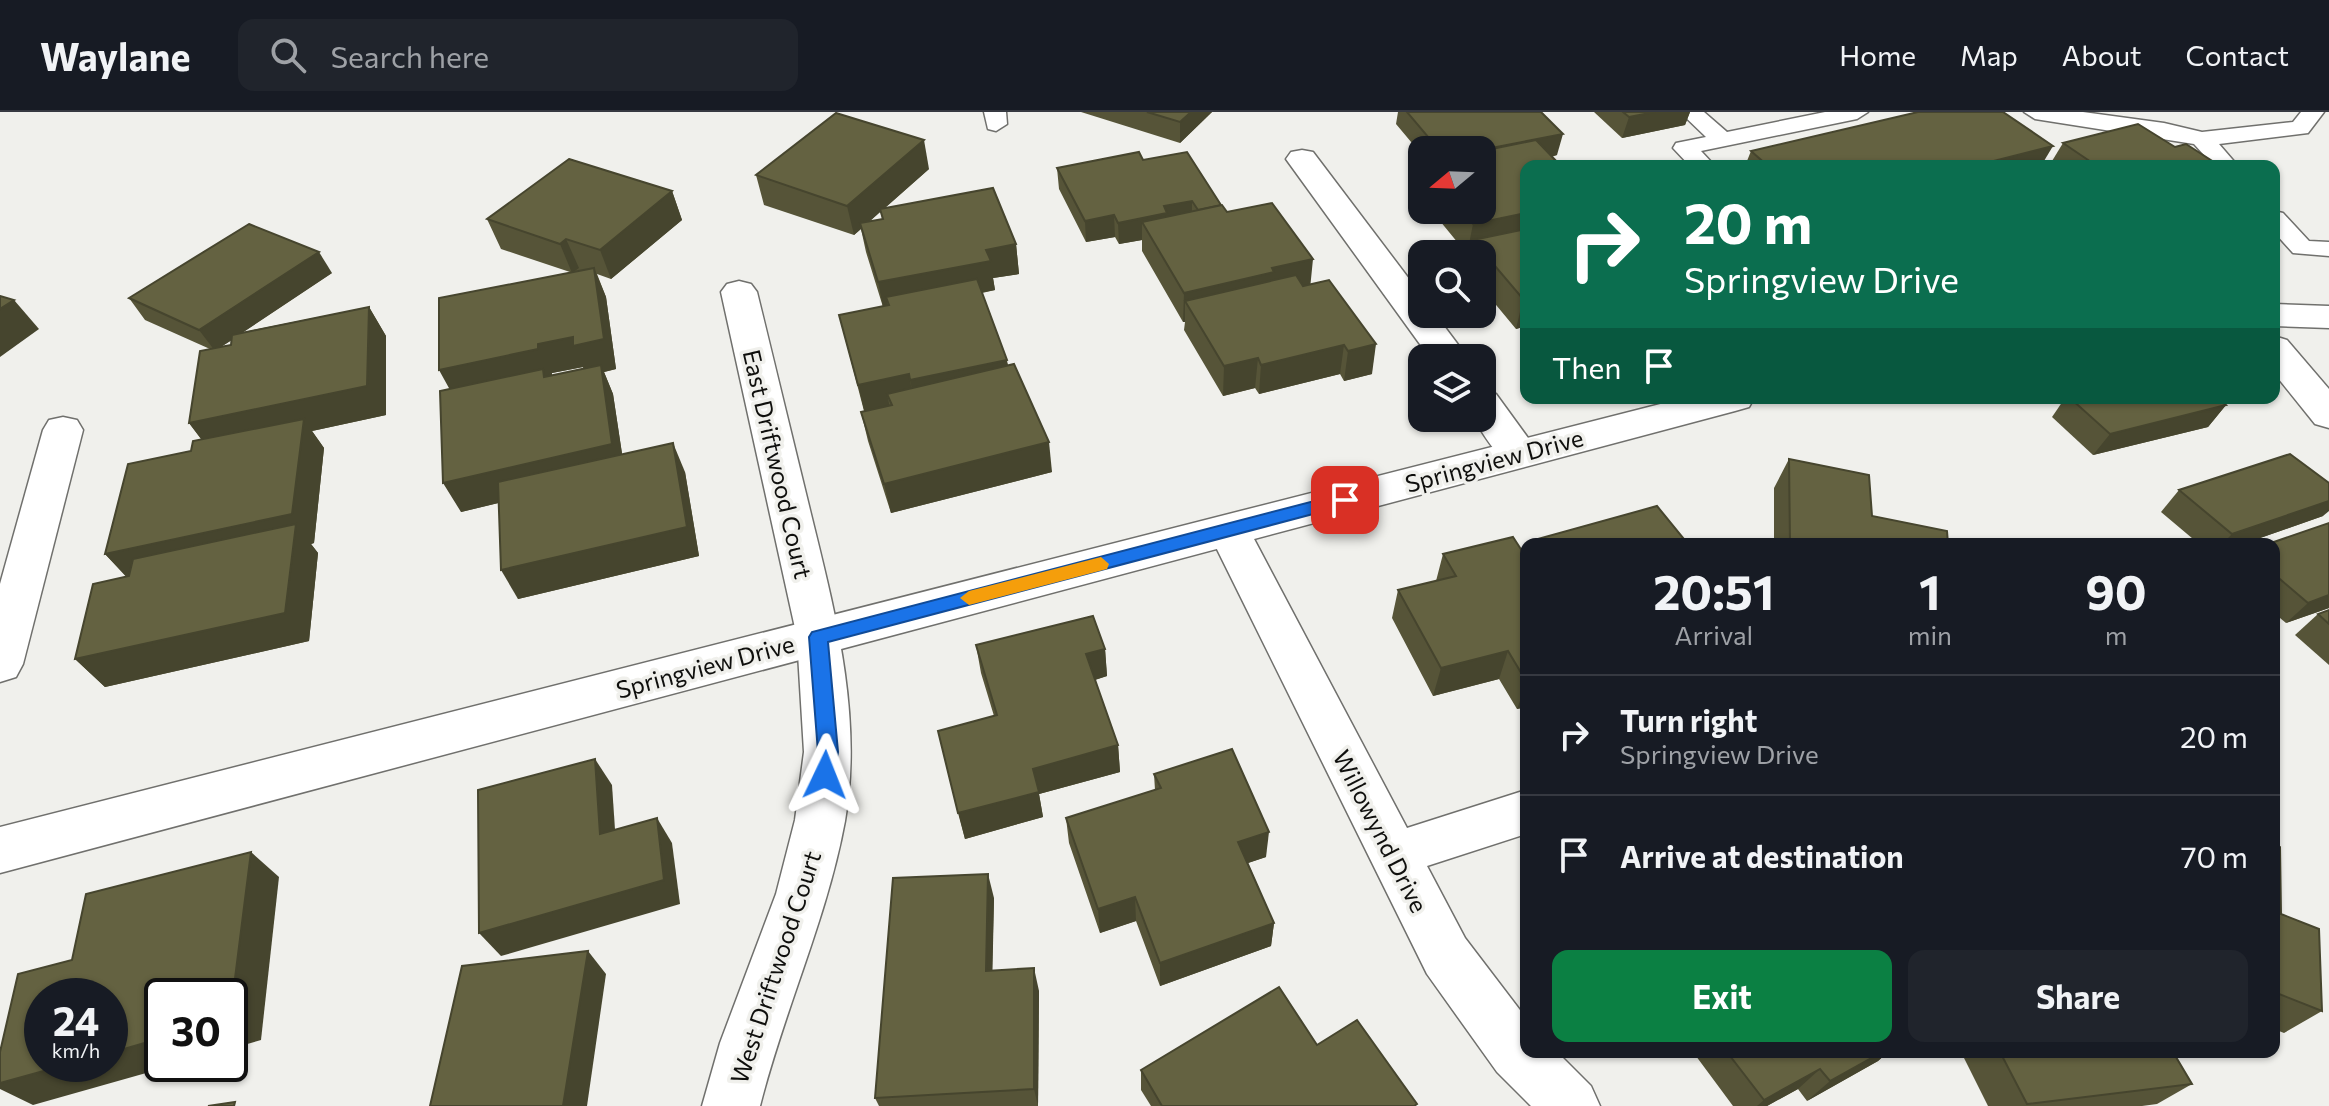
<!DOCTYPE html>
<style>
body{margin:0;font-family:Commissioner,sans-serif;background:#20242c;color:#f1f3f6;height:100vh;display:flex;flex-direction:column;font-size:30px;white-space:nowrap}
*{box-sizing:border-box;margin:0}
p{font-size:26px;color:#9ea1a6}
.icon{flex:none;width:44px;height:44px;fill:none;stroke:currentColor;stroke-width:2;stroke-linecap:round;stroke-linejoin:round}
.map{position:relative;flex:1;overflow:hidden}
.drawer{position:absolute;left:1520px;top:426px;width:760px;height:520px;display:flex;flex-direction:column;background:#171b24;border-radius:16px;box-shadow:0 2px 6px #0004}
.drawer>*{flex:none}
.top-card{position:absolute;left:1520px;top:48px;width:760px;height:244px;border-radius:16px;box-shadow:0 2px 6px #0004;background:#0b6e4f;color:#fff;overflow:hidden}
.needle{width:52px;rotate:251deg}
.tools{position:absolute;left:1408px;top:24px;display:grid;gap:16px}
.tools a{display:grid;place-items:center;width:88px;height:88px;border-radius:16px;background:#171b24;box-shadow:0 2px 6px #0004;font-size:40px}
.speed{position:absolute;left:24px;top:866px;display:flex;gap:16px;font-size:40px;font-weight:700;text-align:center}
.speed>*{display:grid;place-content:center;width:104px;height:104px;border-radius:50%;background:#171b24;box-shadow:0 2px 6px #0004;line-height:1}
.speed small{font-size:20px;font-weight:400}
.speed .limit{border:4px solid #111;border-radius:12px;background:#fff;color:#111}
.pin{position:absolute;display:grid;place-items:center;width:68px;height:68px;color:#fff;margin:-34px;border-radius:16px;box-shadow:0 4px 12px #0006}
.me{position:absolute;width:88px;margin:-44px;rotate:2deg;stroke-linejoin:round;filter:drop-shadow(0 0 6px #0008)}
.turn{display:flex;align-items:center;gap:28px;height:168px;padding:0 32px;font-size:36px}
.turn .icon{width:104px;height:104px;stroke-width:2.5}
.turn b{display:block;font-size:56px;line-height:68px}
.then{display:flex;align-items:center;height:76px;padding:0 32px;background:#0003;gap:16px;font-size:30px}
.eta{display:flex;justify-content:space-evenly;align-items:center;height:136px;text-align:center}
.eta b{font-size:48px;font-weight:700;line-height:56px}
.primary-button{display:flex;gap:16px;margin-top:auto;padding:16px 32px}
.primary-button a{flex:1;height:92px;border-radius:16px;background:#0b8043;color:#fff;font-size:32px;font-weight:700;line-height:92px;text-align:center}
.primary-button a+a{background:#20242c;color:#f1f3f6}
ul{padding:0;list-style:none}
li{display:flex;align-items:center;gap:24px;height:120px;padding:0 32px;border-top:2px solid #363941}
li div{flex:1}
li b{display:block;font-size:30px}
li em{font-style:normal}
header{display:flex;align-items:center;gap:48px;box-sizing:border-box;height:112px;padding:0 40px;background:#171b24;border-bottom:2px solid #363941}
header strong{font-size:38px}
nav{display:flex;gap:44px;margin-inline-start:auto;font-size:28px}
.search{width:560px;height:72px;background:#20242c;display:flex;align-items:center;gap:20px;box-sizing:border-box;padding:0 28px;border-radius:16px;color:#9ea1a6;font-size:30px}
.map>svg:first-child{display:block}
</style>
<header>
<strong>Waylane</strong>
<div class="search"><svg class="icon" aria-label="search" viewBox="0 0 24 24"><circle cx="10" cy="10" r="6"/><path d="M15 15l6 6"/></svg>Search here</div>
<nav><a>Home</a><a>Map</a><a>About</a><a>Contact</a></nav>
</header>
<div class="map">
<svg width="2329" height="994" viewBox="0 0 2329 994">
<rect width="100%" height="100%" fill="#f0f0ec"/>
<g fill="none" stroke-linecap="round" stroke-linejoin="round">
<g stroke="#70706d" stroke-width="3">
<g id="service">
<polygon points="984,0 1006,0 1007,12 996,19 988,17"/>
<polygon points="1680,0 1704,0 1727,20 1825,0 1868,0 1857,7 1701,39 1715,54 1690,54 1673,36 1676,31 1706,25"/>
<polygon points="2024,0 2083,0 2164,11 2202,20 2293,10 2301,0 2324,0 2308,21 2219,32 2238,54 2214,54 2194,32 2035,7"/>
<polygon points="2274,99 2283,101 2309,129 2329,130 2329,144 2293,141 2274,120"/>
</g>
</g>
<g stroke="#70706d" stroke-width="3">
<g id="minor">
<polygon points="1302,38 1313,40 1422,184 1422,202 1435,202 1468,246 1430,246 1286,47 1291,40"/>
<path d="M739,169L751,172L757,180C775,253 792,325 810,398C835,500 863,604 845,709C827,807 784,898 760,994H702L720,931L776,782L795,708L804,640L797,525L721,180L727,172Z"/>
<polygon points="2274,224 2287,228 2329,277 2329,316 2315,312 2274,261"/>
<path d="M1482,278L1496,282L1539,341L1533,351C1501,360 1489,329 1473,306H1482Z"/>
<polygon points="63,305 77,308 83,318 23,552 16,565 0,570 0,472 43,318 49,308"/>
<polygon points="1229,404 1244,408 1407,716 1526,678 1526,722 1427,754 1465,826 1526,906 1526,940 1557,940 1591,974 1600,994 1531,994 1497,960 1427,862 1208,419 1214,408"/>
</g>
</g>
<g stroke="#70706d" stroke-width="3">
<g id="tertiary">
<polygon points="2274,192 2329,194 2329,216 2274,214"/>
<polygon points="1684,286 1754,286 1749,295 1735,299 0,761 0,715"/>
</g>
</g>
<use href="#service" fill="#fff" fill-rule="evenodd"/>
<use href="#minor" fill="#fff" fill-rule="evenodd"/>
<use href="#tertiary" fill="#fff" fill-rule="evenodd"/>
</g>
<g fill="#565438" fill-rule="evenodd">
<polygon points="1081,0 1212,0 1180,31"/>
<polygon points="1398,0 1541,0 1557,43 1526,54 1526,214 1516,217 1482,176 1482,142 1467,142 1431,98 1482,98 1482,38 1422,38 1422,43 1396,12"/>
<polygon points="1594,0 1690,0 1685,13 1622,26"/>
<polygon points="2063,31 2175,35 2220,54 2049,54"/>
<polygon points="1751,39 2041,54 1745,54"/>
<polygon points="1143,48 1221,93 1227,100 1310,172 1372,262 1344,269 1340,262 1259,282 1255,276 1223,284 1184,218 1185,210 1183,210 1142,139 1142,128 1119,132 1115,125 1086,130 1059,77 1057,56"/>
<path d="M929,57L885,96L1016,132L1019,162L993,166L995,178L982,181L1008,253L1052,360L891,401L868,329L861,300L864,299L839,203L883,195L866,140L861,117L854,123L764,93L756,63ZM881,99L882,107L870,109Z"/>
<polygon points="1422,58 1422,87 1418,82"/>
<path d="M672,79L682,108L611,167L597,162L606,185L616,257L604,260L613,282L622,342L685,360L699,444L518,487L498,391L461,400L450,277L570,160L501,137L487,107ZM583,255L584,257L552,264V261Z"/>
<path d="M332,161L243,220L369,195L386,224V303L312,319L324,336L314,431L311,432L318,441L309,529L105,575L75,547L127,465L105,442L201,327L189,311L210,237L145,208L129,186ZM232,228L231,233L222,234Z"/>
<polygon points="2065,286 2217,286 2226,293 2208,315 2093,343 2052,305"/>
<polygon points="1789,347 1872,404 1948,432 1774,432 1774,376"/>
<polygon points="2179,378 2323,404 2243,432 2199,432 2161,400"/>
<polygon points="2329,411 2329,496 2286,511 2274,501 2274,432"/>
<polygon points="1443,442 1526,445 1526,595 1517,597 1499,567 1433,584 1392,506 1398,478 1436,469"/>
<polygon points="2329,498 2329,553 2295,523 2318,502"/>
<polygon points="976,533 1105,537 1107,564 1095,568 1118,633 1120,660 1039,682 1043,705 965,727 938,619 994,604 981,561"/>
<polygon points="1154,662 1266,745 1248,751 1274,811 1271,834 1160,874 1136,809 1100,821 1069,731 1066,706 1155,678"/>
<polygon points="2274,732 2281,802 2322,899 2284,921 2274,917"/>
<polygon points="994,786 992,858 1039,879 1038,994 879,994 875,986"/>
<polygon points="1317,933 1416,994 1151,994 1141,978 1141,958"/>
<polygon points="1693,940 1888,940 1878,949 1807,989 1798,977 1767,994 1733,994"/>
<polygon points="1961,940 2173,940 2192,972 2157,992 2142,994 1988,994"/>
</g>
<g fill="#46452e">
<polygon points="1191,0 1212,0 1180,31 1180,10"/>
<polygon points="1655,0 1690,0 1685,13 1622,26 1629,5"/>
<polygon points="1563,22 1557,43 1482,58 1482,38"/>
<polygon points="924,28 929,57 854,123 847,94"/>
<polygon points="1463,33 1462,38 1440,38"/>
<polygon points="2053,34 2041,54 1974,54"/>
<polygon points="672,79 682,108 611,167 600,138"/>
<polygon points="1192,89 1192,110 1142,110 1142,128 1119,132 1118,111 1164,94"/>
<polygon points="1526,101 1526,128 1473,128 1471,141 1467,142 1473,112"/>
<polygon points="1114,103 1115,125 1086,130 1085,109"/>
<polygon points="566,127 579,156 572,161 560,132"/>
<polygon points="1016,132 1019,162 993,166 995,178 890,198 886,185 889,199 884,200 878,170 986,138"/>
<polygon points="319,140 332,161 215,239 199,218"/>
<polygon points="1313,147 1310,177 1185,189 1185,210 1183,210 1184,181 1272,156"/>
<polygon points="594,156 606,185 616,257 604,260 613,282 625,361 461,400 443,371 587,263 583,255 552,261 552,267 455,287 439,258 538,232"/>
<polygon points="1523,187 1526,187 1526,214 1516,217"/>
<polygon points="14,188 39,217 0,245 0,197"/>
<polygon points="369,195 386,224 386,303 312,319 324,336 314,431 311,432 318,441 309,529 105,575 75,547 132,471 105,442 212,341 189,311"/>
<polygon points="1376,232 1372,262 1344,269 1348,239"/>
<polygon points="1344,233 1340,262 1259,282 1261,253"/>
<polygon points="1258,246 1255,276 1223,284 1224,254"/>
<polygon points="1007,248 1011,277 916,297 910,268"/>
<polygon points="909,262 914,291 887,282 890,296 865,302 858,273"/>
<polygon points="2226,293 2208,315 2093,343 2110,322"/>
<polygon points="1049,330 1052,360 891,401 884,372"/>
<polygon points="673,331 685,360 699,444 518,487 501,458"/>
<polygon points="2329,389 2329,399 2323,404 2243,432 2222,432 2232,422"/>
<polygon points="2329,483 2329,496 2286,511 2308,491"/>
<polygon points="1105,537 1107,564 1088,570 1086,542"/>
<polygon points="1508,539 1499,567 1433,584 1441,556"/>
<polygon points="1526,573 1526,595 1517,597"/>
<polygon points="1118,633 1120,660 1039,682 1043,705 965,727 958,701 1033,657"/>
<polygon points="595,647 612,673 617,747 600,722"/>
<polygon points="657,706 672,731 680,792 501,844 479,821"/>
<polygon points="1269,720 1266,745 1236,755 1238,730"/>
<polygon points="251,740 279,765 261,928 230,937 230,906"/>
<polygon points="988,762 994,786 992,881 986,859"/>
<polygon points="1135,785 1136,809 1100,821 1098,797"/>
<polygon points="1274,811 1271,834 1160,874 1160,851"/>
<polygon points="588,839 606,862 587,994 563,994"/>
<polygon points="1034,856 1039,879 1038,994 1034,977"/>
<polygon points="162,926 162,952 178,952 33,993 0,977 0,971 69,952 110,952 110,941"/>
<polygon points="1882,940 1888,940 1878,949 1807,989 1830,969"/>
<polygon points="1820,957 1798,977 1767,994 1757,994 1764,988"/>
</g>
<g fill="#646241" stroke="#46452e" stroke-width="2">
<polygon points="1147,0 1191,0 1180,10"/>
<polygon points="1407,0 1541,0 1563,22 1481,38 1467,38 1463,33 1439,38"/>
<polygon points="1623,0 1655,0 1629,5"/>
<polygon points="1918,0 2003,0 2053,34 1974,54 1768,54 1751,39"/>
<polygon points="836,1 924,28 847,94 756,63"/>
<polygon points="2138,12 2175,35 2186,32 2220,54 2097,54 2063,31"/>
<polygon points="1536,28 1561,54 1526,54 1526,101 1473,112 1461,98 1482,98 1482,39"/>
<polygon points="1139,40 1143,48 1187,40 1221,93 1198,98 1192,89 1164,94 1167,101 1118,111 1114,103 1085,109 1057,56"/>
<polygon points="569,47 672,79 600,138 566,127 560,132 487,107"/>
<polygon points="993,76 1016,132 986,138 991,149 878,170 860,111 883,107 880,97"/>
<polygon points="1272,91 1313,147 1272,156 1274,160 1184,181 1142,110 1222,93 1227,100"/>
<polygon points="249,112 319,140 199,218 129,186"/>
<polygon points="1526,117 1526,187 1523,187 1473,128"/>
<polygon points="594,156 604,227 573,234 573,225 538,232 538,237 439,258 439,186"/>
<polygon points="1296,163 1303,174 1329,168 1376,232 1348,239 1344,233 1261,253 1258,246 1224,254 1185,189"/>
<polygon points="977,167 1007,248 910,268 909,262 858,273 839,203 889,193 886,185"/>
<polygon points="0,184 14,188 0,197"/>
<polygon points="369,195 367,274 189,311 200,239 231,233 232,223"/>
<polygon points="1014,252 1049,330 884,372 861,300 892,293 887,282"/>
<polygon points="601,253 612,332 443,371 440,279 543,257 544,265"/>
<polygon points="2070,286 2217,286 2226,293 2110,322"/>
<polygon points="304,307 292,402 105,442 128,352 191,339 193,329"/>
<polygon points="673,331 687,415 501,458 498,370"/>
<polygon points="2290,342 2329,371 2329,389 2232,422 2179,378"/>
<polygon points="1789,347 1869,363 1872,404 1947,419 1948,432 1790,432"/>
<polygon points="1657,394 1688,432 1537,432 1534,428"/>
<polygon points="2329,411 2329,483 2308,491 2274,462 2274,432 2268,432"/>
<polygon points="296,412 285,501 75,547 93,472 129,464 133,447"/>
<polygon points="1513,425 1526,445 1526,569 1508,539 1441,556 1398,478 1456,464 1443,442"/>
<polygon points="2329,498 2329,512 2318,502"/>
<polygon points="1093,504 1105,537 1086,542 1118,633 1033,657 1039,680 958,701 938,619 997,603 976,533"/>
<polygon points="1232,637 1269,720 1238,730 1274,811 1160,851 1135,785 1098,797 1066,706 1161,676 1154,662"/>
<polygon points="595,647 600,722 657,706 664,768 479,821 478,678"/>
<polygon points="2274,732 2280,735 2281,802 2319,817 2322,899 2274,880"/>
<polygon points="251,740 230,906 230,884 162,884 162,926 110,941 110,884 42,884 42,952 69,952 0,971 0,940 18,862 72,848 86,782"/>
<polygon points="988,762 986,859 1034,856 1034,977 875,986 893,766"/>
<polygon points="588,839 563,994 430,994 462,854"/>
<polygon points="1279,875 1317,933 1357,908 1417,992 1414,994 1162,994 1141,958"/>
<polygon points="1727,940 1882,940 1830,969 1820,957 1764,988"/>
<polygon points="2000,940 2173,940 2192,972 2027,992"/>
<polygon points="235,990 234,994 208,994"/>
</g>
<polygon fill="#1a73e8" stroke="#114b97" stroke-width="2" points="1345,381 1353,388 1351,392 828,530 838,640 833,669 825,671 818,669 815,663 818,640 809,525 812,520"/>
<polygon fill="#f59e0b" points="1101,445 1109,452 1107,457 969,493 960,486 969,479"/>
<g text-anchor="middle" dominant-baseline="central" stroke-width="7" stroke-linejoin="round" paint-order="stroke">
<g font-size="24" fill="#0f0f0d" stroke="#f0f0ec">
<text transform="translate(1494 348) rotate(-15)">Springview Drive</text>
<text transform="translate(778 352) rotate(77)">East Driftwood Court</text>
<text transform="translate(705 554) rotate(-15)">Springview Drive</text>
<text transform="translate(1381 719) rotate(63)">Willowynd Drive</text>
<text transform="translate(775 855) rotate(-72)">West Driftwood Court</text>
</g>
</g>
</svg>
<div class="tools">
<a><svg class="needle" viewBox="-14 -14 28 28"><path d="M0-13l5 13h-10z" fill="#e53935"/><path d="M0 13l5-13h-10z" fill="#9ea1a6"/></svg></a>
<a><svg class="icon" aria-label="search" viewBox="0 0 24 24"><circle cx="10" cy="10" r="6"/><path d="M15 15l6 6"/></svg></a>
<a><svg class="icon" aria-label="layers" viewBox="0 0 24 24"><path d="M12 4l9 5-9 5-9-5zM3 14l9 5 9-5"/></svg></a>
</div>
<div class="speed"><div>24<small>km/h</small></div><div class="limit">30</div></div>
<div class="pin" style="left:1345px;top:388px;background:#d93025"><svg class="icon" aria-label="arrive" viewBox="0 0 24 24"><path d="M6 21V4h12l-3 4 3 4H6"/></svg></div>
<svg class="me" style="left:825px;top:663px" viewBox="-20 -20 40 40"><path d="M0-17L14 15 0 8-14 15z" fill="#1a73e8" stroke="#fff" stroke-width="4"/></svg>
<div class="top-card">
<div class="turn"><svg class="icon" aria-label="right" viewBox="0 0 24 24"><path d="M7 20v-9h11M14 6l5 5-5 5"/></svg><div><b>20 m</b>Springview Drive</div></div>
<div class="then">Then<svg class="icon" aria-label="arrive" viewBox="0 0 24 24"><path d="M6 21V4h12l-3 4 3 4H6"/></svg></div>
</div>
<section class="drawer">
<div class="eta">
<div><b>20:51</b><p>Arrival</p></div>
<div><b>1</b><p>min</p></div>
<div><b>90</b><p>m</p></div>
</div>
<ul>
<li><svg class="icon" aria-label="right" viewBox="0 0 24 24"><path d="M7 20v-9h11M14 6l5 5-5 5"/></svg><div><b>Turn right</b><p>Springview Drive</p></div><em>20 m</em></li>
<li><svg class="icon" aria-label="arrive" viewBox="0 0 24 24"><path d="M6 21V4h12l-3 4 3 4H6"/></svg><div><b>Arrive at destination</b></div><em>70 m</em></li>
</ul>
<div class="primary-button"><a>Exit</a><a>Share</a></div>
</section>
</div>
